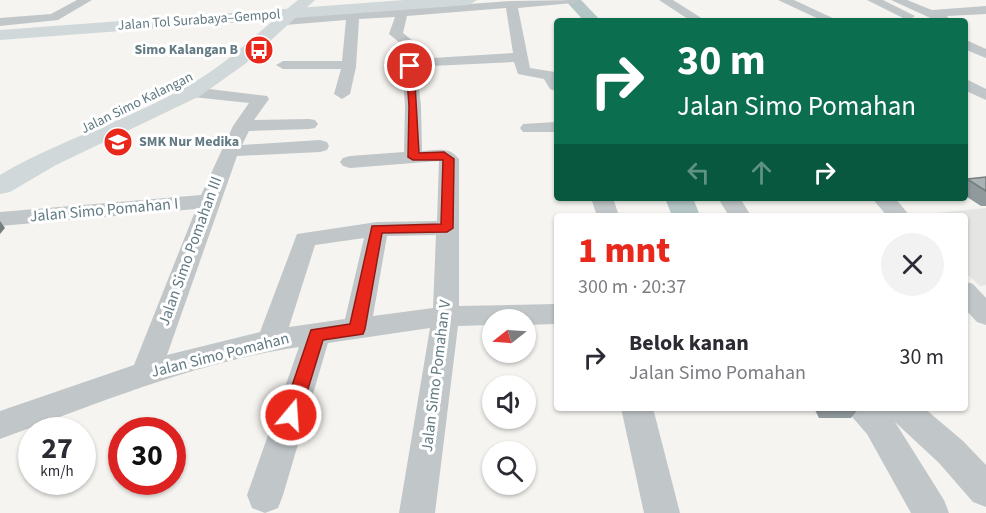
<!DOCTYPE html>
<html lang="id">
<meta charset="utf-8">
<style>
body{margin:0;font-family:"Source Sans 3",sans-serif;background:#f2f2f3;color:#2b2b33;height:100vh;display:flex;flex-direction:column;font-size:22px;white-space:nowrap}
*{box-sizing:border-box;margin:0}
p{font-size:20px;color:#7c7c81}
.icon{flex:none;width:33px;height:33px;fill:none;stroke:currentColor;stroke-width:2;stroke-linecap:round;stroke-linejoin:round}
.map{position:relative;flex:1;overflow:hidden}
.panel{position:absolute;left:554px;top:213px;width:414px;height:198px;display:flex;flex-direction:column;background:#fff;border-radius:6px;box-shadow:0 2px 4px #0004}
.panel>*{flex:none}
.top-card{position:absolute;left:554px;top:18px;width:414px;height:183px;border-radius:6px;box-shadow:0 2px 4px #0004;background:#0b6e4f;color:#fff;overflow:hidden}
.needle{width:39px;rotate:253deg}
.buttons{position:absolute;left:482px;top:309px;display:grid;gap:12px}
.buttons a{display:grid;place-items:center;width:54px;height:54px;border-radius:50%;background:#fff;box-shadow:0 2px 4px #0004;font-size:30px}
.speed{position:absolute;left:18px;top:417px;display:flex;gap:12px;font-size:30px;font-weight:700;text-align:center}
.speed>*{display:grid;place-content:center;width:78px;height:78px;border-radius:50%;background:#fff;box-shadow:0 2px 4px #0004;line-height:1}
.speed small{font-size:15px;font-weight:400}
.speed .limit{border:9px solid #d22;background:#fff;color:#111}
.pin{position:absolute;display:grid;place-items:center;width:51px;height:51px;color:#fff;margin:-26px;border:3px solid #fff;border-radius:50%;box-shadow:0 2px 6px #0007}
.me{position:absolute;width:66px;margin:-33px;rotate:18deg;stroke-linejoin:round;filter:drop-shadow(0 0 4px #0008)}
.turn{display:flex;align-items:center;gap:21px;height:126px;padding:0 24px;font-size:27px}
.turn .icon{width:78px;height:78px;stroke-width:2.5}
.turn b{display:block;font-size:42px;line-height:51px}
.lanes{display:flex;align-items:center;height:57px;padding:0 24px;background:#0003;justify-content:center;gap:30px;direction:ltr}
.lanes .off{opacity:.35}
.round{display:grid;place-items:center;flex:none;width:63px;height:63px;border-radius:32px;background:#f2f2f3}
.head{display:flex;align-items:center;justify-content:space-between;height:102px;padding:0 24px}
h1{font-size:36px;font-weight:800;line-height:45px;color:#ea271b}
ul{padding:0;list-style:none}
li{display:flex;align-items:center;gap:18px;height:84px;padding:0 24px}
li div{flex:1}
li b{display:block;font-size:22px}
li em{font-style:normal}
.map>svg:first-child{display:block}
</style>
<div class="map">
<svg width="986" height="513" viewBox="0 0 986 513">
<rect width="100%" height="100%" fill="#f5f4f0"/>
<polygon fill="#e5e5e4" points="986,208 986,285 980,286 965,272 964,216 905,216"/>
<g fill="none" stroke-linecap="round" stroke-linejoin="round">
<g fill="#b4c6c6" fill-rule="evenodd">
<polygon points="565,0 581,0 601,21 584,21"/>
<polygon points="665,198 693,198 700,216 672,216"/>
</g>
<g fill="#c1c6c8" fill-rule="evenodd">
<polygon points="77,0 92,0 58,20 0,26 0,18 51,14"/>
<path d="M579,0L573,3L518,8L530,68L555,72L556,91L550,89L544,79L518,74L514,62L432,66L425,62L432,58L513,53L506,8L407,16L403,33L414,42L421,106L422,151C437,150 449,146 459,159V306L556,304V324L525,325V320H492V325L458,326L435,513H399L430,328L328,343L283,495L278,508L265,513L252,508L247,495L299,347C196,362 97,404 0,439V411L134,365L196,209L0,226V212L201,195L233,126L249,103L193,97L185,92L193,87L267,96L269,99L254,120L309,119L315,120L318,124L315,128L309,129L249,131L242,145L320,140L327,142L329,146L327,150L320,152L237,156L167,355L260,332L297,234L377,222L437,221L439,161L350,168L343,166L340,162L343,158L350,156L404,152L405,106L400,43L389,34L395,17L359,19L356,67L350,94L342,99L334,94L341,69H283L276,65L283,61H342L346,20L285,25L281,24L279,21L281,18L511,1ZM436,235L433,308L373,316L387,236ZM364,238L345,319L289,327L315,245Z"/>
<polygon points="659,0 673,0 706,21 691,21"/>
<polygon points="778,0 794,0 839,21 823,21"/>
<polygon points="867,0 883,0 915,16 909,20 905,19"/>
<polygon points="891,0 907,0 932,10 986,6 986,14 947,16 951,21 937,21"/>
<polygon points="964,39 986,49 986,58 964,49"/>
<polygon points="964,78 986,89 986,100 964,90"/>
<polygon points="556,122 556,132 523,132 520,128 523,124"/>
<polygon points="591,198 613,198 619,216 597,216"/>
<polygon points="718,198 740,198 751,216 729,216"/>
<polygon points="872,198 895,198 910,216 887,216"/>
<polygon points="964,281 973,284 986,298 986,325 977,322 964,308"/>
<polygon points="621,408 653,408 680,513 644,513"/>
<polygon points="848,408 884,408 887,411 885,408 924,408 963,441 986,465 986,507 973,502 939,463 895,422 944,500 949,513 911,513 867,434 853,418"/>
</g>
<path fill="#d0d8da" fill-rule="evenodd" d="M298,0H315L245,64L200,96L56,165L10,192L0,194V175C59,140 126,121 186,87C228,64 261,29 298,0Z"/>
<polygon fill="#d0d8da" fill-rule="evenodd" points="404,0 477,0 469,5 0,40 0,30"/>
</g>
<g fill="#90999c">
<polygon points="986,177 986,206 981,206 964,195 964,182 967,179"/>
<polygon points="814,408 859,408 851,418 819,418"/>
</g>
<polygon fill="#767d7f" points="0,221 5,228 0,234"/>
<polygon fill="#a8b2b5" stroke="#767d7f" stroke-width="1.5" points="986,177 986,191 967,179"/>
<polygon fill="#ea271b" stroke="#981912" stroke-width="1.5" points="410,64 414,66 419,153 444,152 454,159 453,228 447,232 382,233 365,329 363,334 323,340 300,415 297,421 291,423 284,421 282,415 311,330 350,324 372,226 441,224 443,160 413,160 408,157 409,106 406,66"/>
<defs>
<g id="bus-disc" transform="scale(1.5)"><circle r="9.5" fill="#ea271b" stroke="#fff"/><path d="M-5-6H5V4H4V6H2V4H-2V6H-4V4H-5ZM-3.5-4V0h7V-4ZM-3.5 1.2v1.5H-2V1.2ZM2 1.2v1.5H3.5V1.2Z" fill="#fff"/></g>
<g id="school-disc" transform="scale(1.5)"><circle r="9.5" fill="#ea271b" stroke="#fff"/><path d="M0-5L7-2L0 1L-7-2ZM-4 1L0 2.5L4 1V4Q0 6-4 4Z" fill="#fff"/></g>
</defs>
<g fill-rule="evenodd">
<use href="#bus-disc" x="259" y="50"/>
<use href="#school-disc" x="118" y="142"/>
</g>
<g text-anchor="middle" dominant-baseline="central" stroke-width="6" stroke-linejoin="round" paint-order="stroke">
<g font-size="14" fill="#627a83" stroke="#fff">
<text transform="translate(199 20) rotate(-4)">Jalan Tol Surabaya–Gempol</text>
<text transform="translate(137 103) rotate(-26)">Jalan Simo Kalangan</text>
</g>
<g font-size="14" font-weight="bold" fill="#627a83" stroke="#fff" text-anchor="end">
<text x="238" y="50">Simo Kalangan B</text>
<text x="139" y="142" text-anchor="start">SMK Nur Medika</text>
</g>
<g font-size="16" fill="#627a83" stroke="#fff">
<text transform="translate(104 210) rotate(-5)">Jalan Simo Pomahan I</text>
<text transform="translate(190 251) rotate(-70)">Jalan Simo Pomahan III</text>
<text transform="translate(220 355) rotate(-14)">Jalan Simo Pomahan</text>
<text transform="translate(436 376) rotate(-83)">Jalan Simo Pomahan V</text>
</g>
</g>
</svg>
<div class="buttons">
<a><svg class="needle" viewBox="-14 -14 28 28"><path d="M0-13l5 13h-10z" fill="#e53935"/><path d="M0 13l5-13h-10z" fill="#7c7c81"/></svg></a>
<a><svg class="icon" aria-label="sound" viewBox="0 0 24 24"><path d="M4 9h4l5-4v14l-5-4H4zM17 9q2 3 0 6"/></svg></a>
<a><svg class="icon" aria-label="search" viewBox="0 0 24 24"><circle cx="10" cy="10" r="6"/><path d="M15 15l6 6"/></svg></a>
</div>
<div class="speed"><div>27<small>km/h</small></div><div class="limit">30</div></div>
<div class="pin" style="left:410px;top:66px;background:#d93025"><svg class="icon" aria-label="arrive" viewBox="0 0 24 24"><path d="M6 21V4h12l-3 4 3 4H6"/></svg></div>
<svg class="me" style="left:291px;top:415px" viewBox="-20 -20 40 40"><circle r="17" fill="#ea271b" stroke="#fff" stroke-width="3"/><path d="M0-11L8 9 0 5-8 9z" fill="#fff"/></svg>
<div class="top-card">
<div class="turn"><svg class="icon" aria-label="right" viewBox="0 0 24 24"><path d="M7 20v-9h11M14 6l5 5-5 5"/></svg><div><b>30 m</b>Jalan Simo Pomahan</div></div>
<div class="lanes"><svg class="icon off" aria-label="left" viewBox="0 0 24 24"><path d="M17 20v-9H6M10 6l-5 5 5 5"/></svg><svg class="icon off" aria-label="ahead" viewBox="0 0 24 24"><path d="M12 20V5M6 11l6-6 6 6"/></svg><svg class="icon" aria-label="right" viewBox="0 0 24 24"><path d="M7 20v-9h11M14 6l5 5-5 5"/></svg></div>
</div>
<section class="panel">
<div class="head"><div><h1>1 mnt</h1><p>300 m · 20:37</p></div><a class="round"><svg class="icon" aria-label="close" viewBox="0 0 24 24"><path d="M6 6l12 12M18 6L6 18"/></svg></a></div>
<ul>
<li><svg class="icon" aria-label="right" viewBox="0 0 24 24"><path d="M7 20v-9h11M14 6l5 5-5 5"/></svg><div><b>Belok kanan</b><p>Jalan Simo Pomahan</p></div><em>30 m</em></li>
</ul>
</section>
</div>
